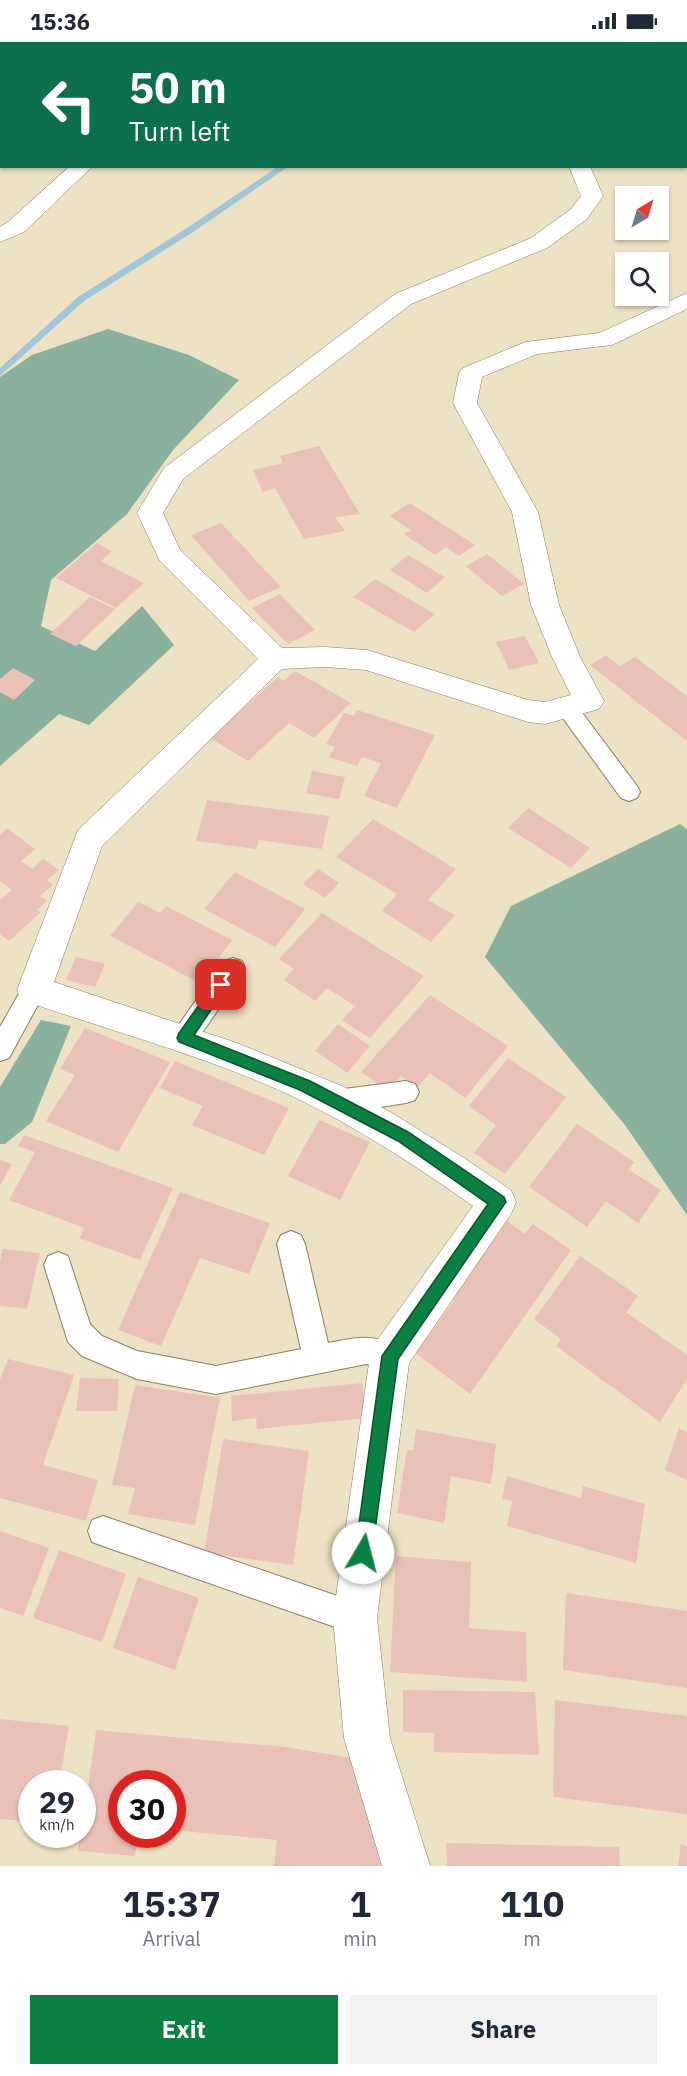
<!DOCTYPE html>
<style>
body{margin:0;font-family:"IBM Plex Sans",sans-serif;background:#f2f2f3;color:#1f2937;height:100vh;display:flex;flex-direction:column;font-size:22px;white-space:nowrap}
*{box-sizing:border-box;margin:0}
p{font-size:20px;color:#747a83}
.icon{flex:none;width:33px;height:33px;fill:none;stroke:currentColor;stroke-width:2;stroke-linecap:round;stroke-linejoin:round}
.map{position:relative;height:1824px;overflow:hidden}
.drawer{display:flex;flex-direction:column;background:#fff;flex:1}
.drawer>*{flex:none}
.hud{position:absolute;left:0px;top:0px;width:687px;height:126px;box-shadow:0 2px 4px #0004;background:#0b6e4f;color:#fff;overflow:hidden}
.needle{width:39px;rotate:38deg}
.buttons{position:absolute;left:615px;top:144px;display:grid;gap:12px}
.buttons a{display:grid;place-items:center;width:54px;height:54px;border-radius:0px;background:#fff;box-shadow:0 2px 4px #0004;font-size:30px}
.speed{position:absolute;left:18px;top:1728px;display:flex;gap:12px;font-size:30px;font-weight:700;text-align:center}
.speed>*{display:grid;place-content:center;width:78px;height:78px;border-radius:50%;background:#fff;box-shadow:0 2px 4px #0004;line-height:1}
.speed small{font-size:15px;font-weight:400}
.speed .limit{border:9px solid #d22;background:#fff;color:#111}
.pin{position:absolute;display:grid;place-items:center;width:51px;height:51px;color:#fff;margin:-26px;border-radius:12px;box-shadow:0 3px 9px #0006}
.me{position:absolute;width:66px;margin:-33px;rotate:8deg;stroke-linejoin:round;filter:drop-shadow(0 0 4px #0008)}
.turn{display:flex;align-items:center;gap:21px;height:126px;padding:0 30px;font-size:27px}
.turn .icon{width:78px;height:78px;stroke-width:2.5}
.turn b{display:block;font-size:42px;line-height:51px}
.eta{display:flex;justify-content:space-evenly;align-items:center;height:102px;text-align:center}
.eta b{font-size:36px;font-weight:700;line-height:42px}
.button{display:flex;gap:12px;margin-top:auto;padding:12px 30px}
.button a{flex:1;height:69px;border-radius:0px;background:#0b8043;color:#fff;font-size:24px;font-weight:700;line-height:69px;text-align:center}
.button a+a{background:#f2f2f3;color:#1f2937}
.status{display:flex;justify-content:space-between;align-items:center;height:42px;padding:0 30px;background:#fff;direction:ltr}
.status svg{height:16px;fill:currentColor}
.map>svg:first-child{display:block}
</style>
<div class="status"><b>15:36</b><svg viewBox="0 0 49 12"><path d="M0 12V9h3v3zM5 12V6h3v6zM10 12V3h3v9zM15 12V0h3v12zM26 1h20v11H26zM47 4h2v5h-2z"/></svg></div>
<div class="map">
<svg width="687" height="1824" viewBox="0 0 687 1824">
<rect width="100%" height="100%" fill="#ede1c3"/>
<g fill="#8ab09e">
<polygon points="108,287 189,313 239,338 173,408 127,472 51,538 41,584 95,609 142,564 174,603 89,683 59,672 0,724 0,335 32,313"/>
<polygon points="680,782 687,787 687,1173 625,1083 485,915 511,864"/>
<polygon points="41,978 71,984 32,1080 5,1102 0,1102 0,1045"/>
</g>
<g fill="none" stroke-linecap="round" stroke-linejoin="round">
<g fill="#a0c6d9" fill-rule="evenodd">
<polygon points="385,0 393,0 384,2"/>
<polygon points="279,124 289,124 193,190 84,259 0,334 0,326 78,255 187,186"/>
</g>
</g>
<g fill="#eac1b6">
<polygon points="319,404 360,472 335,475 345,489 304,497 275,446 263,450 253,428 283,421 280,414"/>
<polygon points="410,461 475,503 459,514 446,505 435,513 404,492 411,488 390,474"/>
<polygon points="221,481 281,545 249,559 191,493"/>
<polygon points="97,501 112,509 101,519 144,541 116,566 56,536"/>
<polygon points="487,512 524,542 502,554 466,524"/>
<polygon points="408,513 445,535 427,551 390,528"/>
<polygon points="375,537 435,572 414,590 353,555"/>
<polygon points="280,552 315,588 288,602 252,566"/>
<polygon points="90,555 115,567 76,604 50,592"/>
<polygon points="525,594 539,621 509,628 496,600"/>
<polygon points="606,613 620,624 635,615 687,654 687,699 590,623"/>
<polygon points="13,626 35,638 14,658 0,650 0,637"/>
<polygon points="295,629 351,661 314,696 289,681 248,719 210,696 278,635 284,639"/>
<polygon points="357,668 435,693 397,766 364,754 381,721 362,715 357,724 329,715 335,705 326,702 344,671 354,674"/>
<polygon points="312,729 345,735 339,757 306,751"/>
<polygon points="207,758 329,774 322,807 259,798 256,807 196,799"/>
<polygon points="528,766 590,806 571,826 508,786"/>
<polygon points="373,777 456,827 428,858 455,873 431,900 382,869 397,852 336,815"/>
<polygon points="7,786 35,807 21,819 32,827 43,817 59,828 47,838 53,843 40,854 47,859 37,868 41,870 9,899 0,892 0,858 12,848 0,839 0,793"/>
<polygon points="318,827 339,841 325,856 303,842"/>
<polygon points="235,830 305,867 275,905 204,867"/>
<polygon points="138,860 160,871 166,864 232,898 200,941 110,894"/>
<polygon points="322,871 424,934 370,996 342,978 355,964 327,946 315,959 284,938 294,927 279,917"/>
<polygon points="76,915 105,922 95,945 66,938"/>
<polygon points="430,953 508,1004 465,1056 430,1031 417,1046 401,1034 389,1049 361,1030"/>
<polygon points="338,982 370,1004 347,1031 315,1009"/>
<polygon points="85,986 170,1020 118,1110 46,1079 75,1033 60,1027"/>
<polygon points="508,1016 566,1055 505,1132 474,1111 496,1083 469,1064"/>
<polygon points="175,1019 289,1066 264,1113 192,1083 203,1064 160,1046"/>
<polygon points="319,1078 370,1100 340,1158 288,1134"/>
<polygon points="577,1082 634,1120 629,1128 661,1148 638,1181 606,1159 587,1185 529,1145"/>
<polygon points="24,1093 173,1146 140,1218 79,1196 85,1186 9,1158 35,1110 18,1104"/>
<polygon points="0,1118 12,1122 0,1144"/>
<polygon points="180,1150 270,1181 249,1232 200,1216 161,1304 118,1288"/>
<polygon points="503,1176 525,1192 533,1182 571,1208 470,1352 415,1311 454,1259 446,1253"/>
<polygon points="3,1207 40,1211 27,1267 0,1264 0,1219"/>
<polygon points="580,1214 638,1254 626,1270 687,1313 687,1337 660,1380 556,1304 561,1297 534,1277"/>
<polygon points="8,1317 74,1333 43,1423 98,1438 86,1479 0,1456 0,1338"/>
<polygon points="80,1336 119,1337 117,1369 76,1369"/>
<polygon points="362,1341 366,1376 257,1387 256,1376 232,1379 231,1354"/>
<polygon points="135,1343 220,1356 195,1483 128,1472 135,1446 112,1443"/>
<polygon points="679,1386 687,1390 687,1438 665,1428"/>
<polygon points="416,1387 496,1402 491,1442 451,1434 444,1481 397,1471 407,1407 413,1409"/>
<polygon points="223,1397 309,1409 293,1523 204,1511"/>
<polygon points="507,1434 581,1456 583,1444 645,1462 636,1521 507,1484 512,1459 502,1457"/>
<polygon points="0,1489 49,1506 23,1574 0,1566"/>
<polygon points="59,1508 126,1532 102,1600 33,1576"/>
<polygon points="396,1514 471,1520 469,1586 526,1590 527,1640 390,1630"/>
<polygon points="138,1535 199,1556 175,1628 113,1606"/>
<polygon points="566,1551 687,1569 687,1646 563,1628"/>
<polygon points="403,1648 535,1650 539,1713 434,1710 434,1691 403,1690"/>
<polygon points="555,1658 687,1674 687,1772 553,1755"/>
<polygon points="0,1677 69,1684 59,1742 32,1742 32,1780 0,1777"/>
<polygon points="96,1688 285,1705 357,1717 382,1824 274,1824 277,1798 172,1788 172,1742 122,1742 122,1792 138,1792 135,1814 78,1809 80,1792 82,1792"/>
<polygon points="446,1801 619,1805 620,1824 447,1824"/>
<polygon points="681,1802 687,1804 687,1824 678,1824"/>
</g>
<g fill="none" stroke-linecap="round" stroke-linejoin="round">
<g stroke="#897e62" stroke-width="2">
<g id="lane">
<polygon points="567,658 574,660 637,744 640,750 637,756 629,759 621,756 560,672 556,666 560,660"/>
<polygon points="233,916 242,919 245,926 242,933 193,1004 184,1007 175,1004 172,996 175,988 224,919"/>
<polygon points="34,938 43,941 46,948 9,1016 0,1019 0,985 25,941"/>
<polygon points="406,1039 415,1042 419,1050 415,1058 406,1061 336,1072 327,1068 323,1060 327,1052 336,1048"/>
<path d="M291,1189L301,1193L305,1202L328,1301C359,1295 370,1292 400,1304L404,1314L400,1324L390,1328L366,1322L216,1352L137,1337L82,1314L68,1300L44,1223L48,1214L58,1210L68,1214L90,1282L102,1294L137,1309L216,1324L301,1307L277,1202L281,1193Z"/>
<polygon points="103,1474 355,1560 366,1565 371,1576 366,1587 355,1592 103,1504 92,1500 88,1489 92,1478"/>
</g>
</g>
<g stroke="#897e62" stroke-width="1">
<g id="street">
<polygon points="521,0 539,0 520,2"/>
<path d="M569,124H590L603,154L587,177L547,206L411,262L183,437L163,471L180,508L282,606L325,605L367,608L528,658L545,660L571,653L552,615L531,563L512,470L453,361L459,331L463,326L525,300L599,291L687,251V267L612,303L537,312L482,335L477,361L538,470L559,563L580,615L604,659L599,667L545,682L528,680L366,628L325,625L282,627L102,804L54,940L237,1001L342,1044L392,1071L464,1116L511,1148L516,1160L511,1172L409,1321L377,1576L390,1696L430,1824H382L344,1696L333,1576L370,1314L376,1300L473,1164C416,1124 357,1085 294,1055C207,1014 113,990 22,958L17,948L78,788L258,617L160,519L137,471L164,426L395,252L531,196L571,167L581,154Z"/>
</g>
</g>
<g stroke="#897e62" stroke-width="1">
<g id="secondary">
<polygon points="287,0 306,0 286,2"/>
<polygon points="70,124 93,124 24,190 0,200 0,185 8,180"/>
</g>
</g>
<use href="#lane" fill="#fff" fill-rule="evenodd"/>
<use href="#street" fill="#fff" fill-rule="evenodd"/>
<use href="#secondary" fill="#fff" fill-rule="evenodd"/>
</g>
<polygon fill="#0b8043" stroke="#07532c" stroke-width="1.5" points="221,937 226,939 228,943 194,993 310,1039 408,1090 504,1155 506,1160 398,1317 372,1511 370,1517 363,1520 357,1517 355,1511 382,1314 488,1162 398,1099 300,1048 179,1000 177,996 179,991 216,939"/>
</svg>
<div class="buttons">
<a><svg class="needle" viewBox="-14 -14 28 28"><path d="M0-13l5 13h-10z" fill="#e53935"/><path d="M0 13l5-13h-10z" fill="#747a83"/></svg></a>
<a><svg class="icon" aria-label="search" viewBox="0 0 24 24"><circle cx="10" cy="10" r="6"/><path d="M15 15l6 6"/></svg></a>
</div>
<div class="speed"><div>29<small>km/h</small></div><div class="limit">30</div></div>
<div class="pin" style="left:221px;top:943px;background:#d93025"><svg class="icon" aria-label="arrive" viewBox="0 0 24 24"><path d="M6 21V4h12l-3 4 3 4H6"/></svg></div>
<svg class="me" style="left:363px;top:1511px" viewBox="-20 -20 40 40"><circle r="19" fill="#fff"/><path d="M0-13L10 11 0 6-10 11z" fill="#0b8043"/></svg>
<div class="hud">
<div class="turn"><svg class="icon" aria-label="left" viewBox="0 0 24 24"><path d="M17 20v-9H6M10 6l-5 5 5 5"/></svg><div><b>50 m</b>Turn left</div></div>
</div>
</div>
<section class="drawer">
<div class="eta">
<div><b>15:37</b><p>Arrival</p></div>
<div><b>1</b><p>min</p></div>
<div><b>110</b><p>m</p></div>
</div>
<div class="button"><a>Exit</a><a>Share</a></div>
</section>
